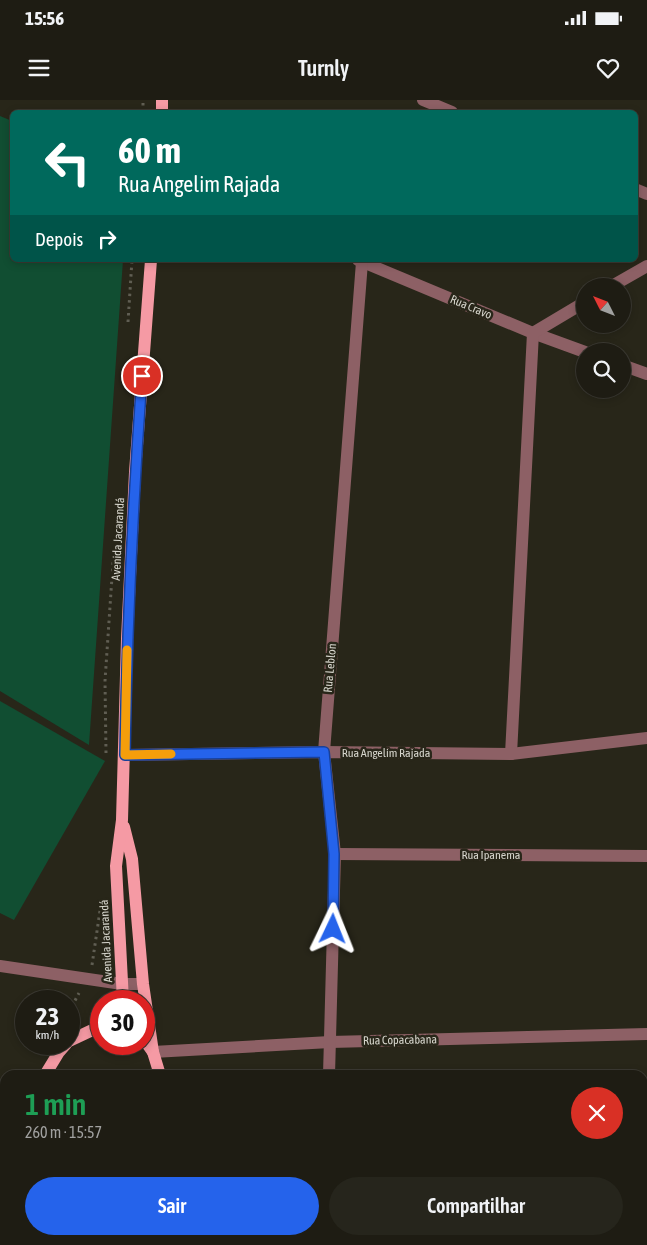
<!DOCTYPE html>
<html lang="pt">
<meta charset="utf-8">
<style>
body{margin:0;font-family:"Asap Condensed",sans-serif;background:#26251c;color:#f1f3f6;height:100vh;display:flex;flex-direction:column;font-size:19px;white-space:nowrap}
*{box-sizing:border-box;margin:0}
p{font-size:16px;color:#a1a1a0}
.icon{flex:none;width:28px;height:28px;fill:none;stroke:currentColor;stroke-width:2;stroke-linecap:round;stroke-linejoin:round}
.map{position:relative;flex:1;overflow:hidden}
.side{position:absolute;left:0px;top:970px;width:648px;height:175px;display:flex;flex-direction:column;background:#1e1c13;border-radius:15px 15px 0 0;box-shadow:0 2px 8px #0003,0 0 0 1px #3c3a33}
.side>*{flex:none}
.guide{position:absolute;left:10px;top:10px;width:628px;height:152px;border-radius:8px;box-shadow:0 2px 8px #0003,0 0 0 1px #3c3a33;background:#00695c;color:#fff;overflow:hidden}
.needle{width:32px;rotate:312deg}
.buttons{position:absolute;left:576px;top:178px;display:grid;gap:10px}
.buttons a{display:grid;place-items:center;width:55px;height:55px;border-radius:50%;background:#1e1c13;box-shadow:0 2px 8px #0003,0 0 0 1px #3c3a33;font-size:25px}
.speed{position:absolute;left:15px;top:890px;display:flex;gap:10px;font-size:25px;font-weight:700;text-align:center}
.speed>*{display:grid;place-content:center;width:65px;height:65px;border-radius:50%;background:#1e1c13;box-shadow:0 2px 8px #0003,0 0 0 1px #3c3a33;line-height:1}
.speed small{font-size:12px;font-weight:400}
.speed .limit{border:8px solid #d22;background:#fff;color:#111}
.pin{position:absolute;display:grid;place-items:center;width:42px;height:42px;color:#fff;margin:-21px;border:2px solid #fff;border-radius:50%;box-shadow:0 1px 5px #0007}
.me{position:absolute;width:55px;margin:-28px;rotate:2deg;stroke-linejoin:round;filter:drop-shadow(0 0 4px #0008)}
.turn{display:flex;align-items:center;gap:18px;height:105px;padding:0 25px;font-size:22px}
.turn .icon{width:65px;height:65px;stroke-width:2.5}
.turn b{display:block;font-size:35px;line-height:42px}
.then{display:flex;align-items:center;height:48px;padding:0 25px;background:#0003;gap:10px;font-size:19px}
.round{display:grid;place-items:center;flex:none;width:52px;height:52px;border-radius:26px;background:#26251c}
.head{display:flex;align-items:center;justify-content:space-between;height:85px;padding:0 25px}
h1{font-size:30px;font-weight:600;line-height:38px;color:#1e9e55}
.primary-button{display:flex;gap:10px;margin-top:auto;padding:10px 25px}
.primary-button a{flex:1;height:58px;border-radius:30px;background:#2563eb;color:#fff;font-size:20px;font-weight:600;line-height:58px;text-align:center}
.primary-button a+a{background:#26251c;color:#f1f3f6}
.status{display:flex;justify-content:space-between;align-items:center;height:35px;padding:0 25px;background:#1e1c13;direction:ltr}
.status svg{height:14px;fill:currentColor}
header{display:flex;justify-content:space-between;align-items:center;height:65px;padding:0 25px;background:#1e1c13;font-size:22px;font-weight:600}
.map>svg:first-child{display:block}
</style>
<div class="status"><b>15:56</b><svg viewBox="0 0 49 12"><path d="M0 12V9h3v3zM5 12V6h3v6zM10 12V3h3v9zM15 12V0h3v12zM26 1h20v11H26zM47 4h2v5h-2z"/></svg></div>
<header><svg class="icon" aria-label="menu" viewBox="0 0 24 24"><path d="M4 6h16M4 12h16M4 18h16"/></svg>Turnly<svg class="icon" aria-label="heart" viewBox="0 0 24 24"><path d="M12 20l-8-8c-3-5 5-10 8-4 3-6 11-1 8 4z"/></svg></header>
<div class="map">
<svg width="647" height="1145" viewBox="0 0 647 1145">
<rect width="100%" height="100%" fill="#282619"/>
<g fill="#114e32">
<polygon points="0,16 12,21 12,160 123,160 89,645 0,591"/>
<polygon points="0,601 105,661 14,820 0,813"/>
</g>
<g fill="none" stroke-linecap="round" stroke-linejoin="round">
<g stroke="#605e53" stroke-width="3" stroke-dasharray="2.5 4" stroke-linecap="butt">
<polyline points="143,12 143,0"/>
<polyline points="128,222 132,160"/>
<polyline points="106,653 105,581 113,462"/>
<polyline points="92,865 101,804"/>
<polyline points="69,912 79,893"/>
<polyline points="0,1022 5,1014"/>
</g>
<g stroke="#8d6065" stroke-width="12">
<polyline points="423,0 452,12"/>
<polyline points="635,89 647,94"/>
<polyline points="358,160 533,233 585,252"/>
<polyline points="612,186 647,166"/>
<polyline points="622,265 647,274"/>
<polyline points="511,654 533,233 585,202"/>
<polyline points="125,655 324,652 511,654 647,638"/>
<polyline points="335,754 647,756"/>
<polyline points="0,866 122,884 143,884"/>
<polyline points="153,952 330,942 647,934"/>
<polyline points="329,975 335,754 324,652 362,162"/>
<polyline points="642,1046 647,1046"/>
<polyline points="270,1145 275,1140"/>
</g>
<g stroke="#f59aa4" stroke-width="12">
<polyline points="162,0 162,12"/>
<polyline points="124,727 132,759 143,884 153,952"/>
<polyline points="123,901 116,766 122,720 127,539 135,372 151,160"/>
<polyline points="69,941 101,926"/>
<polyline points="148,945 153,952 160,975"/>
<polyline points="45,975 59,952 66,944"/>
<polyline points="0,1050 5,1042"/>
<polyline points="214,1140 216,1145"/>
</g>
</g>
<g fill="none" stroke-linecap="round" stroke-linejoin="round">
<g stroke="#184099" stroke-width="12">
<path id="route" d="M142,276C133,402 127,528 125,655L324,652L334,754L333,829"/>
</g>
<use href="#route" stroke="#2563eb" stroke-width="9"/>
<polyline stroke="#f59e0b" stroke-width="9" points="127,550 125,655 171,654"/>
</g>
<g text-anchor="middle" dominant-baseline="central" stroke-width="5" stroke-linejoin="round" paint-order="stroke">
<g font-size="12" fill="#d6d5cc" stroke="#282619">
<text transform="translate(471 207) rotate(23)">Rua Cravo</text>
<text transform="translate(118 439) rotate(-87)">Avenida Jacarandá</text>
<text transform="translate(330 568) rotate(-85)">Rua Leblon</text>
<text x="386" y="653">Rua Angelim Rajada</text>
<text x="491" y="755">Rua Ipanema</text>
<text transform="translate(106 841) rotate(-93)">Avenida Jacarandá</text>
<text transform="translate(400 940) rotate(-1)">Rua Copacabana</text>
</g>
</g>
</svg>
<div class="buttons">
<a><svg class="needle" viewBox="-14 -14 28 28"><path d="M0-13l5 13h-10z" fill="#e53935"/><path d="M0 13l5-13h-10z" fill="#a1a1a0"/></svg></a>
<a><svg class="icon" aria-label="search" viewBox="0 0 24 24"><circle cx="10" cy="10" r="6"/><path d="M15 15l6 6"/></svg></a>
</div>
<div class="speed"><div>23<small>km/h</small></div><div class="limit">30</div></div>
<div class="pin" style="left:142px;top:276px;background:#d93025"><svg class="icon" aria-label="arrive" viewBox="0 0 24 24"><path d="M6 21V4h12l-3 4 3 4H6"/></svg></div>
<svg class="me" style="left:333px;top:829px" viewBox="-20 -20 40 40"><path d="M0-17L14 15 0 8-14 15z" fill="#2563eb" stroke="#fff" stroke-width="4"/></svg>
<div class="guide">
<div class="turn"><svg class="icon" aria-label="left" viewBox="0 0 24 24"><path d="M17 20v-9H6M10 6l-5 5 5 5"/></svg><div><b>60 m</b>Rua Angelim Rajada</div></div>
<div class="then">Depois<svg class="icon" aria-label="right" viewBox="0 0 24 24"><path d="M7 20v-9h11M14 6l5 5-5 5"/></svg></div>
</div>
<section class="side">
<div class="head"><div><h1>1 min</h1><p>260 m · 15:57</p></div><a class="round" style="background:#d93025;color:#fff"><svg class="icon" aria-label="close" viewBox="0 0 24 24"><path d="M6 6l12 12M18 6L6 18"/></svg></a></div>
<div class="primary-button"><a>Sair</a><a>Compartilhar</a></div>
</section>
</div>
